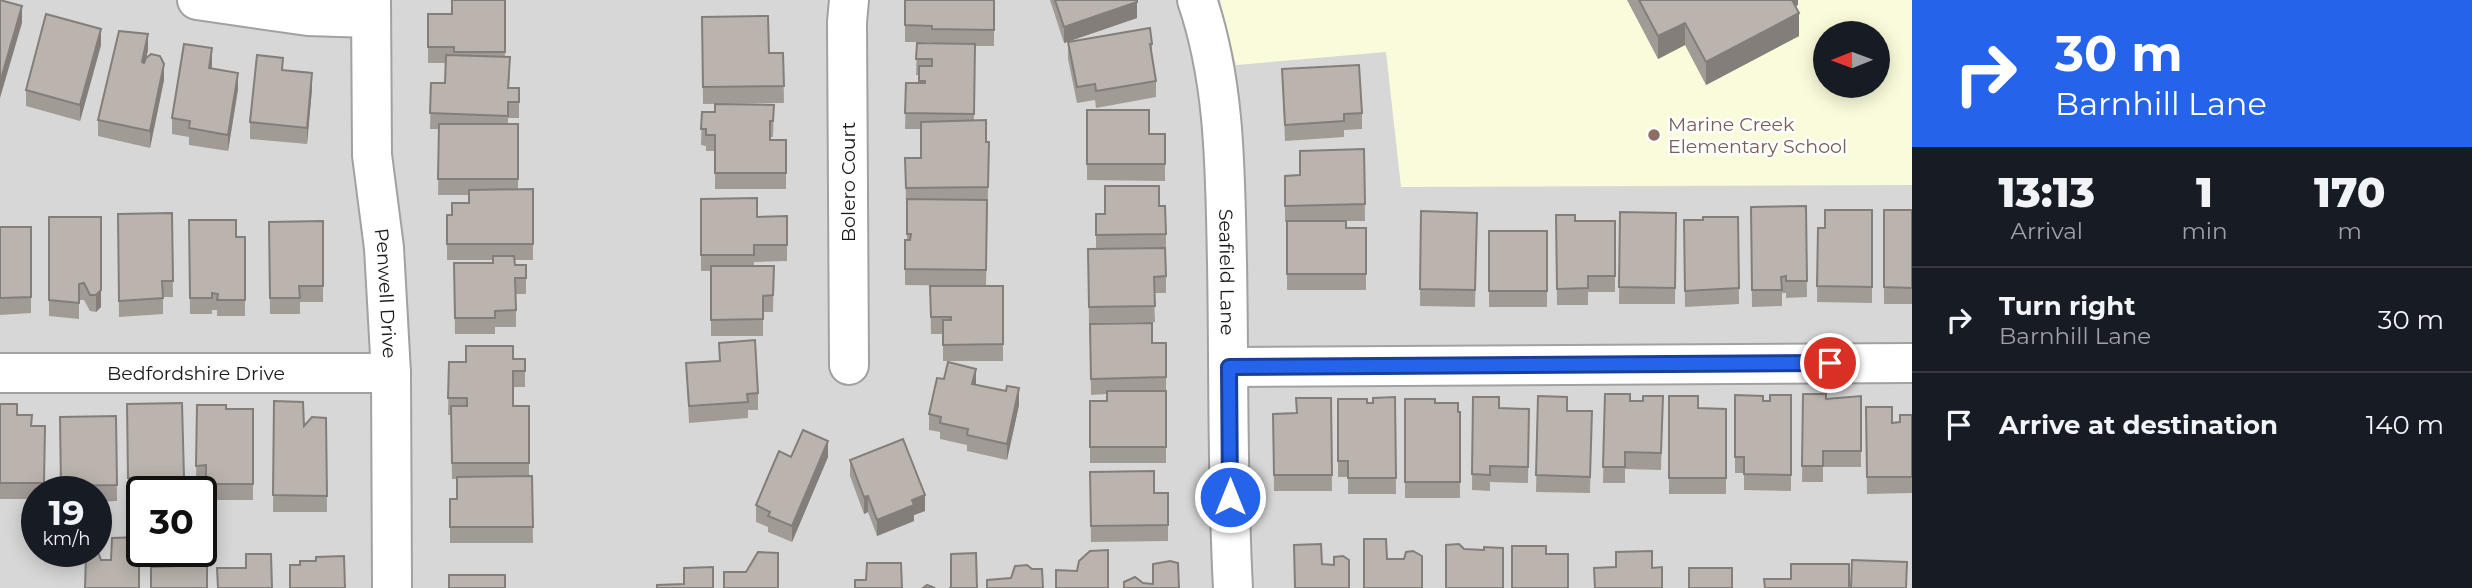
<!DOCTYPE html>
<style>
body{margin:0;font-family:Montserrat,sans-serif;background:#242831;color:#f1f3f6;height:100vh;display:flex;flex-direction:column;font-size:26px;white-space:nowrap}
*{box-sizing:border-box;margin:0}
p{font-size:23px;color:#9ea1a6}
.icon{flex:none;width:38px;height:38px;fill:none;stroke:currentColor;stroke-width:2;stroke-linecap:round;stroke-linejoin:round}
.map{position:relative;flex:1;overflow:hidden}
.drawer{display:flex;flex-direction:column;background:#171b24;width:560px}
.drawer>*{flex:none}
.top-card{background:#2563eb;color:#fff;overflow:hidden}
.needle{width:46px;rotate:269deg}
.buttons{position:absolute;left:1813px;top:21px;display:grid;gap:14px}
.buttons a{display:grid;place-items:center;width:77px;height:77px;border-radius:50%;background:#171b24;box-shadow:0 4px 18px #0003;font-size:35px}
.speed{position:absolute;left:21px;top:476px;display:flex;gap:14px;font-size:35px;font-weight:700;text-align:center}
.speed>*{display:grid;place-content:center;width:91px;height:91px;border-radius:50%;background:#171b24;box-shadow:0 4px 18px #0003;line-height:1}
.speed small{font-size:18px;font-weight:400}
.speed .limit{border:4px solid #111;border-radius:10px;background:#fff;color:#111}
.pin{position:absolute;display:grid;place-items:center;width:60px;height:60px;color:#fff;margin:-30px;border:4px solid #fff;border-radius:50%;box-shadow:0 2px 7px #0007}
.me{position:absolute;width:77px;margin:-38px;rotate:0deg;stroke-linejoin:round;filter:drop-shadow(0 0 5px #0008)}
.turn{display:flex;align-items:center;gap:24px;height:147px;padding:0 28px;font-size:32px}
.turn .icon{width:91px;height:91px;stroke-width:2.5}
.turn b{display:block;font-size:49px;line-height:60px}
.eta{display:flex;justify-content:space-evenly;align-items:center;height:119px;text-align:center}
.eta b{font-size:42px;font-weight:800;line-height:49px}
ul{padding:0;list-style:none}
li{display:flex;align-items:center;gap:21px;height:105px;padding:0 28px;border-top:2px solid #363941}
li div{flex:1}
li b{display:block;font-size:26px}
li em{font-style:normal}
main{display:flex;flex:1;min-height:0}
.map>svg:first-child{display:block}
</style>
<main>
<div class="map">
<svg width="1912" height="588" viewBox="0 0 1912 588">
<rect width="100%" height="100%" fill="#ebe8e1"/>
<path fill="#d8d7d7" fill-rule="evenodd" d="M0,0H1912V588H0ZM1825,33H1878V86H1825ZM37,492H96V551H37ZM142,492H201V551H142Z"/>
<path fill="#fafbda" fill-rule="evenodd" d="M1220,0H1912V185L1401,187L1386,52L1236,65ZM1825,33H1878V86H1825Z"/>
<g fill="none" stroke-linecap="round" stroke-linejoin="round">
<g stroke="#a1a1a1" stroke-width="42">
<g id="minor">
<polyline points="197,0 308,16 371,18"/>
<path id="s1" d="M371,0L372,155L384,248L391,373L392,588"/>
<path id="s2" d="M1197,0C1226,84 1225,175 1227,263C1229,371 1227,480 1233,588"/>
<polyline points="849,365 847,22 849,0"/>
<polyline points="1229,367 1912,363"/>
<path id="s3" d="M0,373H391"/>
</g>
</g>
<use href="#minor" stroke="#fff" stroke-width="38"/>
</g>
<g fill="#a19b96">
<polygon points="505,0 505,57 510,74 509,88 519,88 519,118 508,118 508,124 518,124 518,189 533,189 533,260 515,260 515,265 526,265 526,294 516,294 516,327 495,327 495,334 455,334 454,263 493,263 493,260 447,260 447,215 452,215 469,203 469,195 438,195 439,129 430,129 431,83 445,83 445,63 428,63 428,14 452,14"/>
<polygon points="905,0 994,0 994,46 975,46 974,120 986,142 989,142 986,286 1003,286 1003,361 943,361 943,334 931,334 930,286 978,286 905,285 905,240 907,240 907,204 906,204 905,158 921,158 921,129 905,129 906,83 919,83 919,75 916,75 917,43 932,43 932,42 905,42"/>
<polygon points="1050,0 1137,0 1137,18 1064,43"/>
<polygon points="1627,0 1798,0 1798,5 1795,6 1799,36 1706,85 1685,45 1658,59"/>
<polygon points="702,17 769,53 783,53 784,103 703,104"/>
<polygon points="1068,42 1152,44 1152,60 1156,81 1156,97 1096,108 1095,100 1077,103 1068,59"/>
<polygon points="101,45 80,121 26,106 26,90"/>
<polygon points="148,50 146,58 164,80 150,148 98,136 98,120"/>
<polygon points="212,65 211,69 238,89 228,151 189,145 189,137 172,134 172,118"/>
<polygon points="1282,69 1362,113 1362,129 1344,130 1344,137 1285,141"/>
<polygon points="283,70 312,89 307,144 250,139 250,122"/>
<polygon points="774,105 773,137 770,137 770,140 786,140 786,189 715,189 715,151 706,151 706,146 701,145 702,112 715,112"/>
<polygon points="1087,110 1149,134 1165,134 1165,181 1087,180"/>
<polygon points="1364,149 1365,221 1332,221 1346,228 1366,228 1366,290 1287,290 1287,222 1285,222 1285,176 1300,175"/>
<polygon points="701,199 757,217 787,216 787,261 754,262 754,266 774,266 773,312 763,312 763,336 711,336 711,271 701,271"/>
<polygon points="1806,206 1807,297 1786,298 1786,293 1782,293 1782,306 1752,307 1751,207"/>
<polygon points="1872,210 1872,303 1817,302 1818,228 1825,228"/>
<rect x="1884" y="210" width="28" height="94"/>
<polygon points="1421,211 1477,213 1475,307 1420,306"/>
<polygon points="1620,212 1676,213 1675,304 1619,304"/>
<polygon points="172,213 173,297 163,297 163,314 119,317 118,214"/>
<polygon points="1096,214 1105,214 1166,234 1166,293 1154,293 1155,322 1089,323 1088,249 1096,249"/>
<polygon points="1556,215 1575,221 1615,221 1615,292 1588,292 1588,305 1557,305"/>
<polygon points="49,217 101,217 101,307 96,312 90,311 84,300 79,300 79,319 49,316"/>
<polygon points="1738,217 1739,304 1685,307 1684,220"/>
<polygon points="189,220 236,237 245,237 245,316 217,316 217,310 212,310 212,314 190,314"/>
<polygon points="323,221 323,302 300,302 300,314 270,314 269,222"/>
<polygon points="0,227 31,227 31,313 0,315"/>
<rect x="1489" y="231" width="58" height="76"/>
<polygon points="1090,324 1152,343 1166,377 1166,463 1090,463 1090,401 1107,401 1107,394 1091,395"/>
<polygon points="719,343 758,393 758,410 748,410 748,418 689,423 686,363 719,361"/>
<polygon points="513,359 525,359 525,387 513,387 513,406 529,406 529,476 532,476 533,543 450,543 450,499 457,499 457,479 452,479 451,415 448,415 449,362 466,362"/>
<polygon points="976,385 1019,405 1007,460 967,451 967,445 940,439 940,432 929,430 929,414"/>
<polygon points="1605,394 1630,401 1643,401 1663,396 1661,470 1625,469 1625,483 1603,483"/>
<polygon points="1803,394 1826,399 1861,396 1861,467 1823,467 1823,482 1802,482"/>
<polygon points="1735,395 1763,401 1770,401 1791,395 1791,491 1744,490 1744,473 1735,473"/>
<polygon points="1538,396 1567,411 1592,411 1590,493 1536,492"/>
<polygon points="1669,396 1698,408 1726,409 1726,494 1669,494"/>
<polygon points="1395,397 1396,494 1348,494 1348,477 1338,477 1338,399 1373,403"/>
<polygon points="1473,397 1499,408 1529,409 1528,483 1490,482 1490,491 1472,490"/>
<polygon points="1331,398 1332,491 1274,491 1273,414 1296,413"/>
<polygon points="1405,399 1435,403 1460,412 1460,498 1405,498"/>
<polygon points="274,401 304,426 326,418 327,512 273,512"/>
<polygon points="182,403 184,492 142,492 142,494 128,494 127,404"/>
<polygon points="0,404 17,415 32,426 45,426 44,492 37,492 37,499 0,499"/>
<polygon points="197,405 226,409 253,409 253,500 206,500 206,482 196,482"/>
<polygon points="1866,407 1892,423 1900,422 1912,415 1912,493 1867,494"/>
<polygon points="116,416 117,501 96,502 96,492 61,492 60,417"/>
<polygon points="791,457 828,457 792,542 768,532 768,527 756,522 756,505"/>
<polygon points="850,460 925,511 914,515 914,521 877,536 868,512 864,514 850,476"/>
<polygon points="1090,472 1154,493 1168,493 1168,541 1091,542"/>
</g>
<g fill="#837e7a">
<polygon points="1786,0 1798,0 1798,5 1786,11"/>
<polygon points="1137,2 1137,18 1064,43 1064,27"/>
<polygon points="22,6 22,23 0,98 0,82"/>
<polygon points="1799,13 1799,36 1706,85 1706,62"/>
<polygon points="1685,23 1685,45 1658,59 1658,36"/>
<polygon points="101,29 101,45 80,121 80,105"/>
<polygon points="148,34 148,50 142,78 142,62"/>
<polygon points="212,48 212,65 209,85 209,68"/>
<polygon points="164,64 164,80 150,148 150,131"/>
<polygon points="238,73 238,89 228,151 228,135"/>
<polygon points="312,73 312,89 307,144 307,128"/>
<polygon points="101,290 101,307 96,312 96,295"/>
<polygon points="976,369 976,385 972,384"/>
<polygon points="1019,388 1019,405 1007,460 1007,444"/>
<polygon points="828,441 828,457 792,542 792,526"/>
<polygon points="925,495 925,511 914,515 914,521 877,536 877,520 912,500"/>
<polygon points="868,496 868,512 864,514 864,497"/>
</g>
<g fill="#bbb4ae" stroke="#837e7a" stroke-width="2">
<polygon points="0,0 22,6 0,82"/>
<polygon points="452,0 505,0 505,52 454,52 454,47 428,47 428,14 452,14"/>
<polygon points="905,0 994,0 994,30 932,29 932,26 905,25"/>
<polygon points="1055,0 1137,0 1137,2 1064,27"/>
<polygon points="1639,0 1792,0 1799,13 1706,62 1685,23 1658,36"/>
<polygon points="46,14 101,29 80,105 26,90"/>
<polygon points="768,16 769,53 783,53 784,86 703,87 702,17"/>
<polygon points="1150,28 1152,44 1150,44 1156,81 1096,91 1095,84 1077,87 1068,42"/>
<polygon points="119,31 148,34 142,62 144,63 146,58 151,54 160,56 164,64 150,131 98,120"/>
<polygon points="917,43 975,44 974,114 905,113 906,83 925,83 925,81 919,81 919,66 932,66 932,59 916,59"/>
<polygon points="184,44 212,48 209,68 238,73 228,135 189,128 190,121 172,118"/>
<polygon points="257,55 283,58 282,70 312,73 307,128 250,122"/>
<polygon points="446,55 510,57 508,88 519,88 519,102 508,102 508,116 430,113 431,83 445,83"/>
<polygon points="1359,65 1362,113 1344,114 1344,121 1285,125 1282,69"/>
<polygon points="715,104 774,105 773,121 770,121 770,140 786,140 786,173 715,173 715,135 706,135 706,129 701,129 702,112 715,112"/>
<polygon points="1087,110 1149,110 1149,134 1165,134 1165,164 1087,164"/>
<polygon points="986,120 986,142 989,142 988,187 906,188 905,158 921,158 921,122"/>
<polygon points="439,124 518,124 518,179 438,179"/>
<polygon points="1364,149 1365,204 1285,206 1285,176 1300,175 1300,151"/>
<polygon points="1105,186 1159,186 1159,206 1165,206 1166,234 1096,235 1096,214 1105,214"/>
<polygon points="533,189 533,244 447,244 447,215 452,215 452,203 469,203 469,190"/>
<polygon points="757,198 757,217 787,216 787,245 754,245 754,255 701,255 701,199"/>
<polygon points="907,199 987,200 986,270 905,269 905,240 910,240 911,234 907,234"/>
<polygon points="1806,206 1807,281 1786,281 1786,276 1781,277 1782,290 1752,290 1751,207"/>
<polygon points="1825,210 1872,210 1872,287 1817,286 1818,228 1825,228"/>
<polygon points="1884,210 1912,210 1912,288 1884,287"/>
<polygon points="1421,211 1477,213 1475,290 1420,289"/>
<polygon points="1620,212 1676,213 1675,288 1619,287"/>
<polygon points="172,213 173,281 162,281 163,298 119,301 118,214"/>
<polygon points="1556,215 1575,215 1575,221 1615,221 1615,276 1588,276 1588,288 1557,289"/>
<polygon points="49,217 101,217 101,290 96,295 90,295 84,283 79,284 79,303 49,300"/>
<polygon points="1703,217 1738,217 1739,288 1685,291 1684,220 1703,220"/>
<polygon points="189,220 236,220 236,237 245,237 245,300 217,300 218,294 212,293 212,298 190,298"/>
<polygon points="323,221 323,286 299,286 300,298 270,298 269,222"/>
<polygon points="1287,221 1346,221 1346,228 1366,228 1366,274 1287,274"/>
<polygon points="0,227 31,227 31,297 0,298"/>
<rect x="1489" y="231" width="58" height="60"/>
<polygon points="1165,248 1166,276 1154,277 1155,306 1089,307 1088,249"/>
<polygon points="493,256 514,256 515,265 526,265 526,278 515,278 516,310 495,311 495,318 455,318 454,263 493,263"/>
<polygon points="711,266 774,266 773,295 763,296 763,319 711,320"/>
<polygon points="930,286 1003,286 1003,344 943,345 943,320 951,320 951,317 931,317"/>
<polygon points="1152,323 1152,343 1166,343 1166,377 1091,379 1090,324"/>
<polygon points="755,340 758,393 747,394 748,402 689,406 686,363 720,361 719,343"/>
<polygon points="466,346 513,346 513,359 525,359 525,371 513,371 513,406 529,406 529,463 452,463 451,406 467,406 467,398 448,398 449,362 466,362"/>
<polygon points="948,362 976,369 972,384 1006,391 1007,386 1019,388 1007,444 967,435 968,429 940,423 941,417 929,414 937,378 944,379"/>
<polygon points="1107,391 1166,391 1166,447 1090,447 1090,401 1107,401"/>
<polygon points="1605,394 1630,394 1630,401 1643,401 1643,396 1663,396 1661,453 1625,452 1625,467 1603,467"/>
<polygon points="1803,394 1826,394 1826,399 1861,396 1861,451 1823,451 1823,466 1802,466"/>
<polygon points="1735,395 1763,396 1763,401 1770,401 1770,395 1791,395 1791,475 1744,474 1744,457 1735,457"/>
<polygon points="1538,396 1567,397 1567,411 1592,411 1590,477 1536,475"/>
<polygon points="1669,396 1698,396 1698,408 1726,409 1726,478 1669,478"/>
<polygon points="1395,397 1396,478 1348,478 1348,461 1338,461 1338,399 1367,399 1367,403 1373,403 1373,398"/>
<polygon points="1473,397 1499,397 1499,408 1529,409 1528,467 1490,466 1490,475 1472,474"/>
<polygon points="1296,398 1331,398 1332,475 1274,475 1273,414 1297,413"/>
<polygon points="1405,399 1435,399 1435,403 1458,403 1458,412 1460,412 1460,482 1405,482"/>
<polygon points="274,401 303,402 304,426 312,417 326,418 327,496 273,495"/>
<polygon points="182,403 184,477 128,478 127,404"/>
<polygon points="0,404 17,404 17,415 32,415 31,426 45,426 44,483 0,483"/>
<polygon points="197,405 226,405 226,409 253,409 253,484 206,484 206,465 196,466"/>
<polygon points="1866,407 1892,407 1892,423 1900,422 1900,415 1912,415 1912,477 1867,477"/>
<polygon points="116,416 117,485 61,486 60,417"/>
<polygon points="803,430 828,441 792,526 768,516 770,512 756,505 779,451 791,457"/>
<polygon points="903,439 925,495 912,500 914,505 877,520 868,496 864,497 850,460"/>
<polygon points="1154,471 1154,493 1168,493 1168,525 1091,526 1090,472"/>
<polygon points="532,476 533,527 450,527 450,499 457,499 457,477"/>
<polygon points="139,537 139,588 85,588 86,555 98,552 101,560 111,560 112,538"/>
<polygon points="1364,539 1386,539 1387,559 1404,559 1406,552 1413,551 1422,556 1422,588 1364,588"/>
<polygon points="1321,544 1322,564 1334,565 1334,557 1343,556 1349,560 1349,588 1295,588 1294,545"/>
<polygon points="1459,544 1464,549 1484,550 1484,547 1503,548 1503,588 1446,588 1446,545"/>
<polygon points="1512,546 1546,546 1546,554 1568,554 1568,588 1512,588"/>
<polygon points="1108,550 1108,588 1056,588 1056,570 1077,571 1079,561 1090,551"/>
<polygon points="1652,551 1652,568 1662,567 1662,588 1595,588 1594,568 1616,567 1616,552"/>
<polygon points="758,552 778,553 778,588 724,588 724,572 746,572"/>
<polygon points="976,553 977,588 949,588 951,588 951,554"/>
<polygon points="192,554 196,559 207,559 207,588 151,588 151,567 177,566 177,555"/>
<polygon points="246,554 271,554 272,588 218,588 217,568 246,568"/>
<polygon points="344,556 345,588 290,588 290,565 300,565 300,561 316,561 316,557"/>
<polygon points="1852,560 1907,562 1906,588 1851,588"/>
<polygon points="1170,561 1178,563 1179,588 1124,588 1124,582 1135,577 1143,583 1153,584 1153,564"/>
<polygon points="867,563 901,563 902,588 855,588 855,580 866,580"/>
<polygon points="1791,564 1849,564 1849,588 1765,588 1764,579 1791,579"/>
<polygon points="1027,565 1032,569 1042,569 1043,588 987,588 987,580 1011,578 1015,566"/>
<polygon points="713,567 713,588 657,588 657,585 684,584 684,568"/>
<rect x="1689" y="568" width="43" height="20"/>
<rect x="449" y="575" width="56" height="13"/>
<polygon points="927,585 935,588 923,588"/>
</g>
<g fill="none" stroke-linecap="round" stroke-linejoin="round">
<g stroke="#184099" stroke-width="18">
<polyline id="route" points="1230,497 1229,367 1830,363"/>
</g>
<use href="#route" stroke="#2563eb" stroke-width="12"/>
</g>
<circle fill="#8d6e63" stroke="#fff" stroke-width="2.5" cx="1654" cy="135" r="7"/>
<g text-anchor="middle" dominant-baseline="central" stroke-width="5" stroke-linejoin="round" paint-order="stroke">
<g font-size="19" fill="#785e54" stroke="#fff" text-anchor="start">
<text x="1668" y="124">Marine Creek<tspan x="1668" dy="22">Elementary School</tspan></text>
</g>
<g font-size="19" fill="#1a1a1a" stroke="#fff">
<text transform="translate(848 182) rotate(-90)">Bolero Court</text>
<text stroke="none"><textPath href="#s2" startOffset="275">Seafield Lane</textPath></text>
<text stroke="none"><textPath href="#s1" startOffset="294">Penwell Drive</textPath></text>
<text stroke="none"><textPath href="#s3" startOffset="196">Bedfordshire Drive</textPath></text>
</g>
</g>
</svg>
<div class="buttons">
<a><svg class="needle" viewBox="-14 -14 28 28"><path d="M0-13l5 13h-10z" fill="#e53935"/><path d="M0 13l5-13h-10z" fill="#9ea1a6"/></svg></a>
</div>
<div class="speed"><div>19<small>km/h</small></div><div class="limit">30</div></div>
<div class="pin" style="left:1830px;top:363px;background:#d93025"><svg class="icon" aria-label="arrive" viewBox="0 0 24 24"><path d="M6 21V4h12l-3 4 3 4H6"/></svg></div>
<svg class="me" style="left:1230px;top:497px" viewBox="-20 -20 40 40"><circle r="17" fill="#2563eb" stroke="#fff" stroke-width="3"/><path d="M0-11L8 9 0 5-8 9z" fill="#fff"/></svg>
</div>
<section class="drawer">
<div class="top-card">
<div class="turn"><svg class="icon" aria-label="right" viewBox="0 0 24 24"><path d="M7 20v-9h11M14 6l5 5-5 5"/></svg><div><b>30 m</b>Barnhill Lane</div></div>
</div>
<div class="eta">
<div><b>13:13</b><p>Arrival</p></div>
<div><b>1</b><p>min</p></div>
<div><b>170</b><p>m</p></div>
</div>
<ul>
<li><svg class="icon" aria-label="right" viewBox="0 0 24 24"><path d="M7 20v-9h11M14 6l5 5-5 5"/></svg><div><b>Turn right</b><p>Barnhill Lane</p></div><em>30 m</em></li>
<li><svg class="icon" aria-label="arrive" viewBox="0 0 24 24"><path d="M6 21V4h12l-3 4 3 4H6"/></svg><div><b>Arrive at destination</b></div><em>140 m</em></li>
</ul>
</section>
</main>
